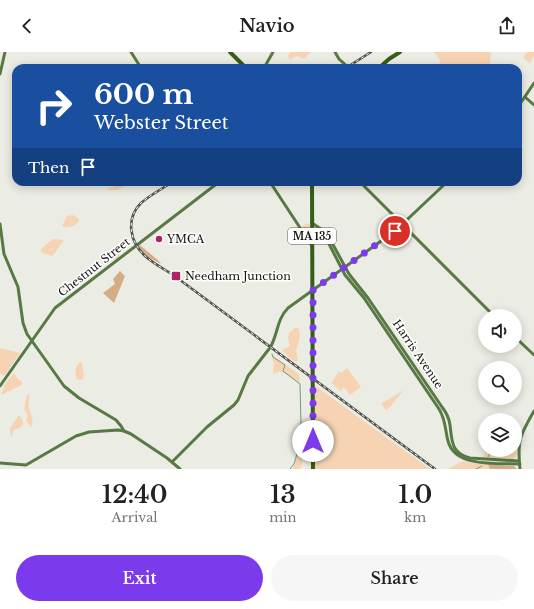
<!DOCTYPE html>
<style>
body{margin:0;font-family:"Libre Baskerville",serif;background:#f6f6f6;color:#222;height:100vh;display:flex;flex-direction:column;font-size:15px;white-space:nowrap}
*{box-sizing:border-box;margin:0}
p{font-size:13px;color:#767676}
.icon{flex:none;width:22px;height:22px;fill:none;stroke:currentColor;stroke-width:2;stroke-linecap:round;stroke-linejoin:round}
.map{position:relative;height:417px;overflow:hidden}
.sheet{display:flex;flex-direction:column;background:#fff;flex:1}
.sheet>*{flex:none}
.top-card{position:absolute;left:12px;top:12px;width:510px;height:122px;border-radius:12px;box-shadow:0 2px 10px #0003;background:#1a4fa0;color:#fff;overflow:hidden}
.buttons{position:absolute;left:478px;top:257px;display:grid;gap:8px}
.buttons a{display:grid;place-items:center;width:44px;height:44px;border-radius:50%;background:#fff;box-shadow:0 2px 10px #0003;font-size:20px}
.pin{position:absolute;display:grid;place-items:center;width:34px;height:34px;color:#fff;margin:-17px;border:2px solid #fff;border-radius:50%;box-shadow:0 1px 4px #0007}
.me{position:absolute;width:44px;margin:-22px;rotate:0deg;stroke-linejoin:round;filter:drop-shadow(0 0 3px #0008)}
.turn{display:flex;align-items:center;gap:14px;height:84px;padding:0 16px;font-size:18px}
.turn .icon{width:52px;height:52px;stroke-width:2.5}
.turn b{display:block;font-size:28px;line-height:34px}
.then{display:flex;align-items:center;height:38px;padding:0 16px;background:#0003;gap:8px;font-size:15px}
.eta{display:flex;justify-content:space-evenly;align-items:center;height:68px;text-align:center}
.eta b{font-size:24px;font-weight:600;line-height:28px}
.primary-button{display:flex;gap:8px;margin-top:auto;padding:8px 16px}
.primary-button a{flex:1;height:46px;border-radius:24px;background:#7c3aed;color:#fff;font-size:16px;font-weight:600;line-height:46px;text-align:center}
.primary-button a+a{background:#f6f6f6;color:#222}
header{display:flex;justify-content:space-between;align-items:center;height:52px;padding:0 16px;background:#fff;font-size:18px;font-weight:600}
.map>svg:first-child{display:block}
</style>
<header><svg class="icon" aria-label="back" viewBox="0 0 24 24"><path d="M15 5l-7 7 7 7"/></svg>Navio<svg class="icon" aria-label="share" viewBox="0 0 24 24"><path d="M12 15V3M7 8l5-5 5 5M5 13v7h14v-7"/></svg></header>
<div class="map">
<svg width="534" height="417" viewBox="0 0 534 417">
<rect width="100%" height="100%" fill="#ebece3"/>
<g fill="#f6d4b3">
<polygon points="291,0 311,0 304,7 296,4 290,8 288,4"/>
<polygon points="434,0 491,0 490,11 488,16 434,16 441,10"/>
<polygon points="527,0 534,0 534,4 530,11 523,6"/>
<path d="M118,130H130C125,135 115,140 108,138V136L114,135Z"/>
<path d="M73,163L79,167V170C75,174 67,177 62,174L67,164Z"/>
<polygon points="307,171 310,173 310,188 302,175"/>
<polygon points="54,187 64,188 54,202 52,204 41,200 41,197 50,189"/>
<circle cx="115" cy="203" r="4.5"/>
<polygon points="296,275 299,277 300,285 296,299 298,308 296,310 289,306 282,298 290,294 288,286 289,281"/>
<polygon points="0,296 20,301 4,324 0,321"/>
<path d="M271,302L297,321L300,325L299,331C293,329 286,319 279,320C277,320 275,321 273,322L274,312Z"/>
<path d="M80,310L82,311L84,323L83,327L80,328L77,327C74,320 75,315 80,310Z"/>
<polygon points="347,316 361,335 350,343 344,335 341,339 331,331 339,319 341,321"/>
<polygon points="14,321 17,326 22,330 22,333 1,343 5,332"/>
<polygon points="314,333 430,417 315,417"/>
<polygon points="404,338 389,356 386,358 381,352 382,351"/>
<path d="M29,341C30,346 28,350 29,355C30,363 35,366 31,375L26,368L28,364L24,357L27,343Z"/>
<polygon points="19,363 23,369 23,373 20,376 14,378 11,385 10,376"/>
<polygon points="515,391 517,404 513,407 483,405 486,398 515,398"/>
<path d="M298,401C303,404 303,413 300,417H293Z"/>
<polygon points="463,409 471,411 496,413 496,417 448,417"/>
</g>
<g fill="#d4ad86">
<polygon points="140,193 159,209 161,212 148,205 138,195"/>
<polygon points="120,219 125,224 114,251 103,241 115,232 113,227"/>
<polygon points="488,412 514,414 517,417 490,417"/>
</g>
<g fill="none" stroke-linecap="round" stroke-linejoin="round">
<g stroke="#6c9e80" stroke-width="1">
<polyline points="272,302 273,305 285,313 283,319 300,332 301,372"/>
<polyline points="488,405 492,398"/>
<polyline points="290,417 294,412 300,392 297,381"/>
<polyline points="476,417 482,414"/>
</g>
<g stroke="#577944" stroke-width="3">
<polyline points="131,0 141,16"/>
<polyline points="335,0 339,7 349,16"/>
<polyline points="264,16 273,0"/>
<polyline points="0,22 5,0"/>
<polyline points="525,45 534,53"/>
<polyline points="518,55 534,31"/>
<polyline points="270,130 312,194"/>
<polyline points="360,130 494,264"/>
<path d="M312,171L321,177L331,189L349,222L368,246L442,355C446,360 449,366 450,373C452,389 451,401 470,406L519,409"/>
<polyline points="0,172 4,202 18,235 23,271 27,282 64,334 79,346 116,368 121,374 124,379"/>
<path d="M312,177L318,179L328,190L345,223L364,246L439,357C446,368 445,378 448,389C455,416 498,411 520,412"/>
<polyline points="515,285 534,303"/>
<path d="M271,294C278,281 277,267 288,256L395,179L447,130"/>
<polyline points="0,334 55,256 219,130"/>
<polyline points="172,410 207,375 234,353 238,348 248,324 269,297"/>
<polyline points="0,411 26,413 76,384 89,380 118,378 124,379 131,382 167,406 180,417"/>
<path d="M520,417C517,389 520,383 534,359"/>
</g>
<g stroke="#355e17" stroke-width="4">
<polyline points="230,0 246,16"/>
<polyline points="379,16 389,7 400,0"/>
<polyline points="312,130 313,417"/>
</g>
<g stroke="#51514d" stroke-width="2.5">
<g id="rail">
<polyline points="346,16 371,0"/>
<path d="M172,130C162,137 150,143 141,151C125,167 130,190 145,204C154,212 166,218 176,225L435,417"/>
</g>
</g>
<use href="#rail" stroke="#fff" stroke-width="1" stroke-dasharray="3" stroke-linecap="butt"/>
</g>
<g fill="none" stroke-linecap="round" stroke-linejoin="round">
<polyline stroke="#7c3aed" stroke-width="7" stroke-dasharray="0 12.6" points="313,389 313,238 395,179"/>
</g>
<g fill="#ae2465" stroke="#fff" stroke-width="1.5">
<circle cx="159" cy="187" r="4"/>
<rect x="171" y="219" width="10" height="10" rx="2"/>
</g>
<g text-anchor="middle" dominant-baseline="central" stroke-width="3" stroke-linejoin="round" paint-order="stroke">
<rect fill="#fff" stroke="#5a5a58" stroke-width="1" x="288" y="176" width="48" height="16" rx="3"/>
<g font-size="10" font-weight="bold" fill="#131310">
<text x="312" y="184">MA 135</text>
</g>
<g font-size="11" fill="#131310" stroke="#fff" text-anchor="start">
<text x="167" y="187">YMCA</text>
<text x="185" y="224">Needham Junction</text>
</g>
<g font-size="11" fill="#131310" stroke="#fff">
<text transform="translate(94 215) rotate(-38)">Chestnut Street</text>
<text transform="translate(418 302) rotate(56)">Harris Avenue</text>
</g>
</g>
</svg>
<div class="buttons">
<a><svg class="icon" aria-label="sound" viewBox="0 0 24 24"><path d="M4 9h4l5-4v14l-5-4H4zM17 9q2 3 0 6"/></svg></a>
<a><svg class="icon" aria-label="search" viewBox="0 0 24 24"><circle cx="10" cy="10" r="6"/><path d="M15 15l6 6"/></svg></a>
<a><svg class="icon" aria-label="layers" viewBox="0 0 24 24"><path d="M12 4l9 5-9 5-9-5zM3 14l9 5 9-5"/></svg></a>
</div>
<div class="pin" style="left:395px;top:179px;background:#d93025"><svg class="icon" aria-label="arrive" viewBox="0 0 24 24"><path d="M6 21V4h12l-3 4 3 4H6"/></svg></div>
<svg class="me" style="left:313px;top:389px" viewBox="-20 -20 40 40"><circle r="19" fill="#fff"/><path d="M0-13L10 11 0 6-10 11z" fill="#7c3aed"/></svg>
<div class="top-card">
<div class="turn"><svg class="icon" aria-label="right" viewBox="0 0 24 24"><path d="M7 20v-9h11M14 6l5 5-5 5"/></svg><div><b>600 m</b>Webster Street</div></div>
<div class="then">Then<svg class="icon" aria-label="arrive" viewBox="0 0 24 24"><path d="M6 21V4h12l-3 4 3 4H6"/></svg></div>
</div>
</div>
<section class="sheet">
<div class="eta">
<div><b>12:40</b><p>Arrival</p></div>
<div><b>13</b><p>min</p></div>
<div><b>1.0</b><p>km</p></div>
</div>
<div class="primary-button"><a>Exit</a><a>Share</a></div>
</section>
